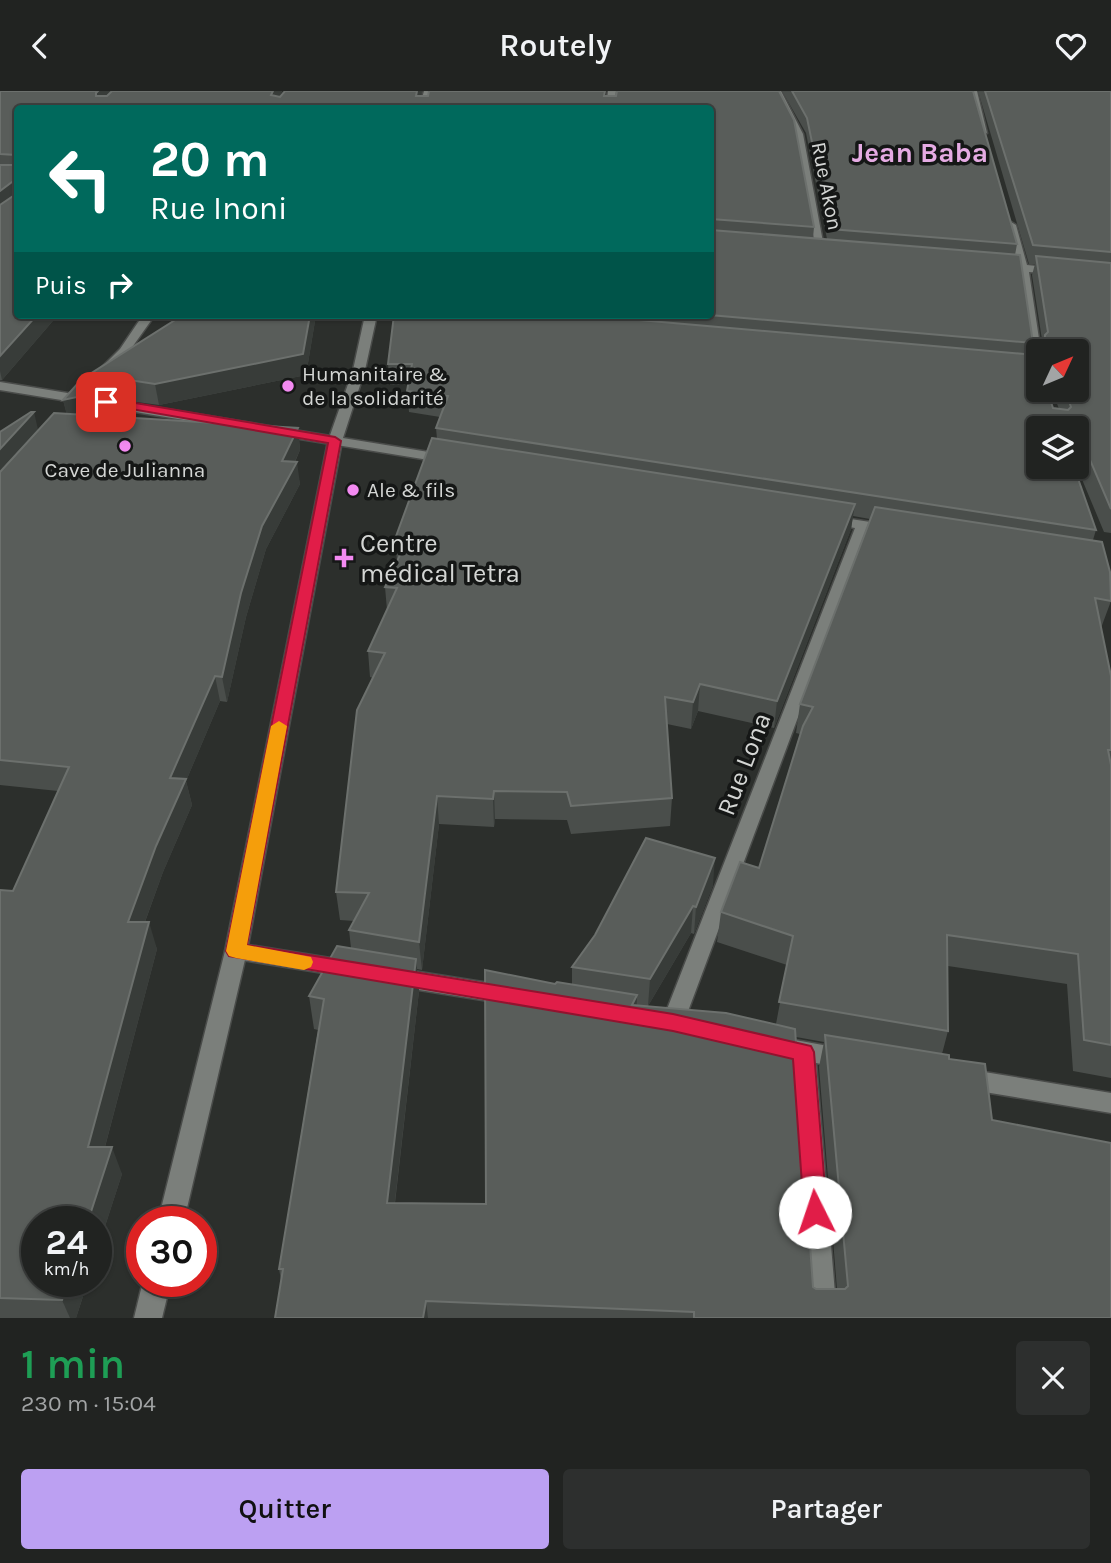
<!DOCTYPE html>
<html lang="fr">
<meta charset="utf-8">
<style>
body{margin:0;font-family:Karla,sans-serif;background:#2d2f2e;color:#f1f3f6;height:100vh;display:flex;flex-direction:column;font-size:26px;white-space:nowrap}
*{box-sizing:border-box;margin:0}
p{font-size:23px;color:#a2a4a5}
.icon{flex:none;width:38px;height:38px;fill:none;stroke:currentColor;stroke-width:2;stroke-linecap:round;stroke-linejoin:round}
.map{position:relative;height:1227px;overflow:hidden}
.details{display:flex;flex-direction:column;background:#212321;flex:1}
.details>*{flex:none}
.hud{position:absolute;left:14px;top:14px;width:700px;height:214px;border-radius:7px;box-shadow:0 2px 5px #0004,0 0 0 2px #3e403f;background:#00695c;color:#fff;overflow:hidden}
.needle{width:46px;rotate:46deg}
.fabs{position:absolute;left:1026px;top:248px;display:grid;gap:14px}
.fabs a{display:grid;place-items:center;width:63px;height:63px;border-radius:7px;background:#212321;box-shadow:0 2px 5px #0004,0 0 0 2px #3e403f;font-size:35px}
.speed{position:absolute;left:21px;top:1115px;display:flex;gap:14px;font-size:35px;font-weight:700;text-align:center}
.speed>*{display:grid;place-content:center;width:91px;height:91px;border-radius:50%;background:#212321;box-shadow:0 2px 5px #0004,0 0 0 2px #3e403f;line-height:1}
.speed small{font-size:18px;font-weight:400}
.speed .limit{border:10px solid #d22;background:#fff;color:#111}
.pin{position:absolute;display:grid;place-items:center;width:60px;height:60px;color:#fff;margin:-30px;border-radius:14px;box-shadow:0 4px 10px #0006}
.me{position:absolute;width:77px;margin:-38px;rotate:356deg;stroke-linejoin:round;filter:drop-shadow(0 0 5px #0008)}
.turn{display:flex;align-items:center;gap:24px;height:147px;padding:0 21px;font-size:32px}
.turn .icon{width:91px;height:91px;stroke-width:2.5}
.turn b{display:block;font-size:49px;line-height:60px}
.then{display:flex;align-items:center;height:66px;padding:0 21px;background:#0003;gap:14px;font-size:26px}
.round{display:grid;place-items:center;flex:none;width:74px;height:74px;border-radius:7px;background:#2d2f2e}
.overview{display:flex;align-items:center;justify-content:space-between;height:119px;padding:0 21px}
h1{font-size:42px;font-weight:600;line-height:52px;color:#1e9e55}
.cta{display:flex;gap:14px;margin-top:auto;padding:14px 21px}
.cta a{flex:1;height:80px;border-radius:7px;background:#bca0f2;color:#111;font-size:28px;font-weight:600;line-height:80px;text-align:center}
.cta a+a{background:#2d2f2e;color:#f1f3f6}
header{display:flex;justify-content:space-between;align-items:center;height:91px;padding:0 21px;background:#212321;font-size:32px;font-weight:600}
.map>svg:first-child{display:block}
</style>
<header><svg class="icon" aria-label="back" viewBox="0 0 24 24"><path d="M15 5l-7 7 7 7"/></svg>Routely<svg class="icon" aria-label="heart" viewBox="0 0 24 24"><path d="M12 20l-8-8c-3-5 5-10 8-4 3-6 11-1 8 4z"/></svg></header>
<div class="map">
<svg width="1111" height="1227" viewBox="0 0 1111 1227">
<rect width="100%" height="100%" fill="#2c2f2c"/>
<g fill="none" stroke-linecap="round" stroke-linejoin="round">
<g stroke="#4a4c4a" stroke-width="3">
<g id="street">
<polygon points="608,0 616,0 614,18 606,18"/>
<polygon points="773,0 781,0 803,43 825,162 816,160 795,43"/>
<polygon points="969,0 977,0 987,42 980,40"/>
<polygon points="1011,131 1016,134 1027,174 1056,177 1061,180 1056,183 1029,181 1041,261 1038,261 1038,286 1032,282 1018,180 995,175 1000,172 1017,173 1006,134"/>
<polygon points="143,224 155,224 128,262 106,286 98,286 98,280 120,258"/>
<polygon points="0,291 447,364 454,368 447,372 0,299"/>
<polygon points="831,425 890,434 897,438 890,442 868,439 684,931 681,937 673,940 665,937 662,931 855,437 826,432 824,429"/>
<polygon points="236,852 349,870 357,872 360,878 357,884 349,886 236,868 228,866 225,860 228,854"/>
<polygon points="394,877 508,895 516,898 519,904 516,910 508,913 394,895 386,892 383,886 386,880"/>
<polygon points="773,945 845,958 853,961 857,968 853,975 845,978 816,972 837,1227 809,1227 792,967 765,961 761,954 765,947"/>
<polygon points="966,978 1111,1002 1111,1022 966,998 958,995 954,988 958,981"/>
</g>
</g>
<g stroke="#4a4c4a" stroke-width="3">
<g id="secondary">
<polygon points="424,0 432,0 427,18 419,18"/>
<polygon points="365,224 377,224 365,279 342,350 247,860 184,1130 158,1130 225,860 328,350 353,279"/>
<polygon points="143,1190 171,1190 162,1227 134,1227"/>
</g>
</g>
<use href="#street" fill="#7b7f7b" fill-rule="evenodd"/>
<use href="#secondary" fill="#7b7f7b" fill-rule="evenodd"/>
</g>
<g fill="#4a4e4b" fill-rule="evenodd">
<path d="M0,0H282L279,6H280L285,0H422L421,5H606L814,136L813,147L827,148L806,42L782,0H973L1017,153L1015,164L1033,252L1030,264L1038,299L1053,317L1059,318L1052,299H1076V261H1041L1043,255L1032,184L1035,173H1029L978,0H1111V442L1104,441L1076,374V338H1038L1096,439L1093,449L1111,510L1101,537L1111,585V987L1073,980L1067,893L948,875V940L942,963L949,968L992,1029L1111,1227H275L281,1189L279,1178L318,939L314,938L309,905L351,857L349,839L354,830L340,829L336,801L373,587L370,586L368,560L387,519L385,496L397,470L395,448L437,348L436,337L440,326L409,321L407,300L408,293L390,294L388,273L394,228L379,226L378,224H710L18,18V224H58L2,289H0ZM853,425L870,428L800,613L796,642L800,643L759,777L721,821L717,851L787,874L776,933L648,915L691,842L694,843L713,794L572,876V893H555L486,1113L395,1112L419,900L417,878L422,879L439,733L494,736L495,728L567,729L571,743L670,735L672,707L667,633L691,638L698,620L774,637L851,438ZM796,946L824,951L819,976L837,1198H816L813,1196Z"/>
<polygon points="110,224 141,224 138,227"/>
<polygon points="154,224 316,224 306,284 159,314 122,309 125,321 105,325 298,337 300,359 295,371 300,393 266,458 246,526 227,611 220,610 186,690 192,714 163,781 145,831 157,858 105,1056 122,1083 96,1163 96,1130 37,1190 88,1190 76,1227 0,1227 0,799 13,800 58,700 0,694 0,341 39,339 67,323 63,309 92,293 90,283 174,230 155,228"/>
</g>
<g fill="#383c39">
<polygon points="98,0 112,0 99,16 96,2"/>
<polygon points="273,0 282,0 273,18 271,4"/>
<polygon points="417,0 422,0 417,18 416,5"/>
<polygon points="12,91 16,108 0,121 0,100"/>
<polygon points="37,224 58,224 2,289 0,280 0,265"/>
<polygon points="310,224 316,224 306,284 159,314 155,293"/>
<polygon points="120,297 125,321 69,333 63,309"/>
<polygon points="34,321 39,343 0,387 0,358"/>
<polygon points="298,337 300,359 285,392 282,370"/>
<polygon points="297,371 300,393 266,458 246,526 227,611 222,586 241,502 262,435"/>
<polygon points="855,413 851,438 774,637 777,610"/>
<polygon points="215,585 220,610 186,690 192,714 163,781 135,858 128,831 170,687"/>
<polygon points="700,593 698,620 691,638 693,611"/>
<polygon points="494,700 495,728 494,736 493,708"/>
<polygon points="437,705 439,733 422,879 419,851"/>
<polygon points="715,767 713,794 694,843 696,816"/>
<polygon points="693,815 691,842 648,915 650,888"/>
<polygon points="149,831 157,858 98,1082 88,1056"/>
<polygon points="416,868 419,900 391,1144 387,1112"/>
<polygon points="637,904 636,936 632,914"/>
<polygon points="112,1056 122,1083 96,1163 96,1130 88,1130"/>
<polygon points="68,1190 88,1190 76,1227 70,1227 62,1209"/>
<polygon points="426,1210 428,1227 423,1227"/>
</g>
<g fill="#595d5a" stroke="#6c706d" stroke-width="2">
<polygon points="0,0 98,0 96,2 96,5 107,5 112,0 273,0 271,4 280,6 285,0 417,0 416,5 428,5 429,0 605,0 604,5 616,5 617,0 779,0 794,29 814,136 711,128 710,129 710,18 18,18 18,224 37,224 0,265 0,114 16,103 16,91 12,91 0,100 0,74 14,74 17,72 16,64 0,63"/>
<polygon points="792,0 973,0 1017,153 830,138 807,27"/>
<polygon points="985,0 1111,0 1111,161 1033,154"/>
<polygon points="710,137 711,139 1020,164 1033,252 710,224"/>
<polygon points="1036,165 1111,172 1111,418 1082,350 1076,351 1076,338 1038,338 1038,376 1074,376 1096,439 436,337 448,305 407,300 412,273 388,273 394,224 582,224 1036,264 1038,265 1038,299 1047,299 1053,317 1068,319 1071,316 1065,299 1076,299 1076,261 1044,261 1045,244 1048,241"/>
<polygon points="183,224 310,224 303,263 155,293 90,283"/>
<polygon points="79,291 120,297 63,309"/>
<polygon points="31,321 34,321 0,358 0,341"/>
<polygon points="54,322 298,337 282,370 297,371 262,435 241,502 222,586 215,585 170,687 186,688 156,755 128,831 149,831 88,1056 112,1056 88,1130 37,1130 37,1190 68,1190 62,1209 0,1207 0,799 13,800 69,676 0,669 0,381"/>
<polygon points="432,347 855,413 777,610 700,593 693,611 665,606 672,707 571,715 567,701 494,700 493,708 437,705 419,851 349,839 369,802 336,801 357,619 385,562 368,560 397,497 385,496 407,449 395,448"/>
<polygon points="875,416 1102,451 1110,481 1111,510 1095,507 1111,585 1111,659 1108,659 1111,674 1111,954 1084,949 1078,863 947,844 948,940 779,911 793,845 721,821 740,771 759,777 803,635 813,616 800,613"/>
<polygon points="646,747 715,767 696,816 693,815 650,888 572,876 595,844"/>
<polygon points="337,855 416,868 387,1112 486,1113 485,879 555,893 557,891 637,904 632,914 726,922 795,938 813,1196 816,1198 845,1198 848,1195 825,944 949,964 949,968 985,973 992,1029 1111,1052 1111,1227 694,1227 694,1221 426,1210 423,1227 275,1227 283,1178 279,1178 324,908 309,905"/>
</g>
<polygon fill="#e11d48" stroke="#92132f" stroke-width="2" points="106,307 335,346 341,350 247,854 673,923 811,955 814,961 827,1121 824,1128 815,1131 807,1128 804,1121 793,968 673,940 229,865 226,860 328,352 102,313 102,308"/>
<polygon fill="#f59e0b" points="279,630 287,635 247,854 311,866 313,871 311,876 304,879 236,867 229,865 226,860 271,635"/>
<g fill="#f38af1" stroke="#151716" stroke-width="2.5">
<circle cx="288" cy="295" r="7"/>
<circle cx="125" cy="355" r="7"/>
<circle cx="353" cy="399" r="7"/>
<path d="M340.5 456.5h7v7h7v7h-7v7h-7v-7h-7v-7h7z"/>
</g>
<g text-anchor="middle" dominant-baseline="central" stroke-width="7" stroke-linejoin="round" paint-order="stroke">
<g font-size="21" fill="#d4d6d4" stroke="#151716">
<text transform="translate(827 95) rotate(79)">Rue Akon</text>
</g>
<g font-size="21" fill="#d4d6d4" stroke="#151716" text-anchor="start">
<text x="302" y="283">Humanitaire &amp;<tspan x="302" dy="24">de la solidarité</tspan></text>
<text x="125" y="379" text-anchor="middle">Cave de Julianna</text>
<text x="367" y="399">Ale &amp; fils</text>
</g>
<g font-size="26" fill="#d4d6d4" stroke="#151716" text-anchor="start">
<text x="360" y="452">Centre<tspan x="360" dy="30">médical Tetra</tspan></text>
</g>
<g font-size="26" fill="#d4d6d4" stroke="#151716">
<text transform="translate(744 673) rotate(-69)">Rue Lona</text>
</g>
<g font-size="28" font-weight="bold" fill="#e5abe3" stroke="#151716">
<text x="920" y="61">Jean Baba</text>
</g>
</g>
</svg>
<div class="fabs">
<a><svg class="needle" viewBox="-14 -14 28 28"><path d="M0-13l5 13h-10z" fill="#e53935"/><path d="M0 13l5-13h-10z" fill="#a2a4a5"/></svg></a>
<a><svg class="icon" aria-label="layers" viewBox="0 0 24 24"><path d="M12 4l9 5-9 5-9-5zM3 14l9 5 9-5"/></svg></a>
</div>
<div class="speed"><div>24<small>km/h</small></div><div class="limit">30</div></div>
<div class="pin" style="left:106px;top:311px;background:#d93025"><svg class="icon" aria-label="arrive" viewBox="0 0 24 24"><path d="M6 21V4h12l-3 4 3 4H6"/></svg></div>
<svg class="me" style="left:815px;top:1121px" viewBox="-20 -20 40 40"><circle r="19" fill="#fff"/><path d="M0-13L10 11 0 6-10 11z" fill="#e11d48"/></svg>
<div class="hud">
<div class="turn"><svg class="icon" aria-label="left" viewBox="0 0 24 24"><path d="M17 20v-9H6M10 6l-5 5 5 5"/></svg><div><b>20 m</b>Rue Inoni</div></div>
<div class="then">Puis<svg class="icon" aria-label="right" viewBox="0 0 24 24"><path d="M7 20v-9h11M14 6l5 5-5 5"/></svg></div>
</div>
</div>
<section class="details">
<div class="overview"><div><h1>1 min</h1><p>230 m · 15:04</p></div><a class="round"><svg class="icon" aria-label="close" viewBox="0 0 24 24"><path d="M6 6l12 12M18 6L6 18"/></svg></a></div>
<div class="cta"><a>Quitter</a><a>Partager</a></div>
</section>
